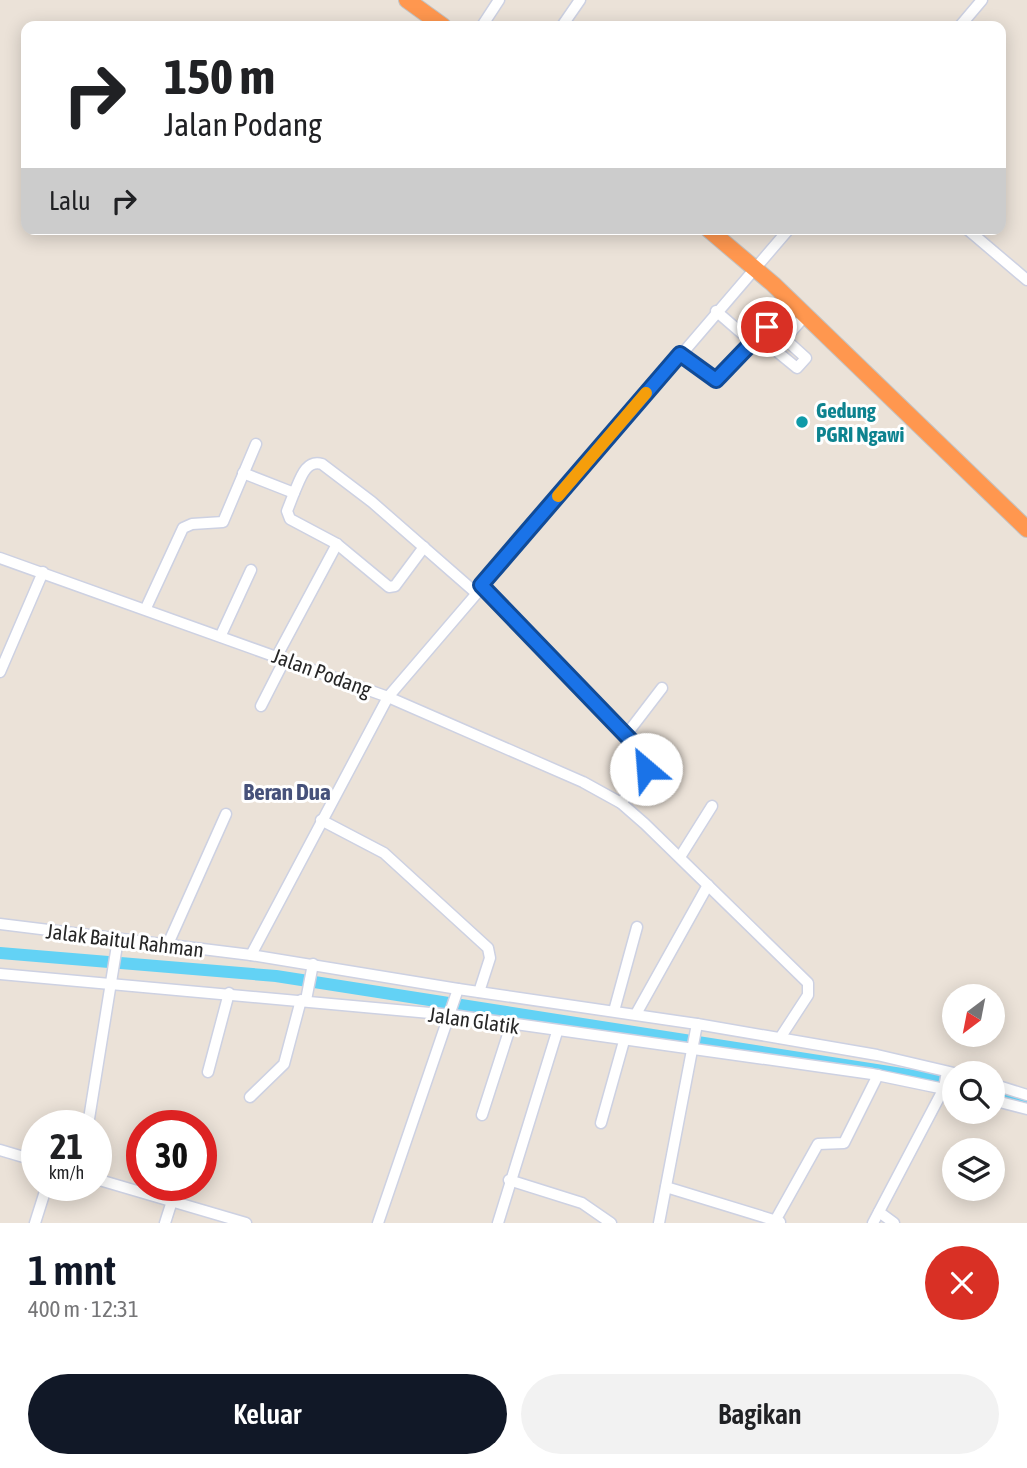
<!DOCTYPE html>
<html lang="id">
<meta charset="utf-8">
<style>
body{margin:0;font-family:"Asap Condensed",sans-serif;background:#f2f2f2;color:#202124;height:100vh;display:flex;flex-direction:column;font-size:26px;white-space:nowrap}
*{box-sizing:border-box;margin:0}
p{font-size:23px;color:#757577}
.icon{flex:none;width:38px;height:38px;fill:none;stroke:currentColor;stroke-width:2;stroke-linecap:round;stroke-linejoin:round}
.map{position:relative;height:1223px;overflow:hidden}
.drawer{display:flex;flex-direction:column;background:#fff;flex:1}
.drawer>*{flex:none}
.top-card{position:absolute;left:21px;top:21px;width:985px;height:214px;border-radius:14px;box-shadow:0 4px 18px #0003;background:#fff;color:#202124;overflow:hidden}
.needle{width:46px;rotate:212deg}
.tools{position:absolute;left:942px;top:984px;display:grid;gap:14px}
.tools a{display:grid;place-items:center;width:63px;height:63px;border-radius:50%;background:#fff;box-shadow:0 4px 18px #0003;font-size:35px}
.speed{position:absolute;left:21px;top:1110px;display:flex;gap:14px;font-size:35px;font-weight:700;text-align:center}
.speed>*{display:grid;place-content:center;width:91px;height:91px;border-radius:50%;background:#fff;box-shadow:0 4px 18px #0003;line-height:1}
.speed small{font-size:18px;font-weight:400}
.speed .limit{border:10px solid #d22;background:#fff;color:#111}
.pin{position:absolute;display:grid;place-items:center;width:60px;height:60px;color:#fff;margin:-30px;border:4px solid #fff;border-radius:50%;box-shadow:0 2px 7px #0007}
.me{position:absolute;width:77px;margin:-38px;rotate:333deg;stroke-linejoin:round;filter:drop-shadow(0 0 5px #0008)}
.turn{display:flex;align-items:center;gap:24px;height:147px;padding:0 28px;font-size:32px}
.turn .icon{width:91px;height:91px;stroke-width:2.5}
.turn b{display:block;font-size:49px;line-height:60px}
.then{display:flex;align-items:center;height:66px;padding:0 28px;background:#0003;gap:14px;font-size:26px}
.round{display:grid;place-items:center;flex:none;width:74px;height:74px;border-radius:37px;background:#f2f2f2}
.head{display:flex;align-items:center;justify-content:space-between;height:119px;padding:0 28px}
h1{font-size:42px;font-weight:600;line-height:52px;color:#111827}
.action{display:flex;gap:14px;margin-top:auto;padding:14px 28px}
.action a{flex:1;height:80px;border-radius:42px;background:#111827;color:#fff;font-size:28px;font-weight:600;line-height:80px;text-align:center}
.action a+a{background:#f2f2f2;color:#202124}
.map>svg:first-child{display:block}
</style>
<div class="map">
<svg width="1027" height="1223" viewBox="0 0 1027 1223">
<rect width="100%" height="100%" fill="#ebe2d8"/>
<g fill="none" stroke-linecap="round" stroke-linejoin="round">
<g stroke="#63d2f5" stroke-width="12">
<polyline points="0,953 276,976 921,1077 954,1085"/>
<polyline points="992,1094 1027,1103"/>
</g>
<g stroke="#cdd1e2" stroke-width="13">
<g id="minor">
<polyline points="482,26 499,0"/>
<polyline points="562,26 580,0"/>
<polyline points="960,26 982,0"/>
<polyline points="967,229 1027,280"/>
<polyline points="716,311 753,343"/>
<polyline points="785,339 806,358 797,368 775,350 806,315"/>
<polyline points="680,354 711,378 722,378 791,301"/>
<path d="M243,473L294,493C300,480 305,459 322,464L372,502L475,592"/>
<polyline points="294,493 287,511 290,519 337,544 389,587 395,586 424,547"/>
<polyline points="0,558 388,697 583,782 621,803 645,824 808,983 808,995 780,1038"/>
<polyline points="481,585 647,757 646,769 621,803"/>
<polyline points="146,608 183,528 192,524 223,522 256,444"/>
<polyline points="221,635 251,570"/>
<polyline points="277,656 337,544"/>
<polyline points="0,672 43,572"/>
<polyline points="261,706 285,659"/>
<polyline points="626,735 662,688"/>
<polyline points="321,820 384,853 488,948 490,958 479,992"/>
<polyline points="680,857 712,806"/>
<polyline points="0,924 251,955 458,989 697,1024 877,1055 954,1073"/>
<polyline points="168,944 226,814"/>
<polyline points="251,955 388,697 789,229"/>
<polyline points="0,974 452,1015 872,1074 954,1091"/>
<polyline points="306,1000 313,964"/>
<polyline points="614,1011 637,927"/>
<polyline points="636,1014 708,885"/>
<polyline points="208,1072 229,993"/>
<polyline points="992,1084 1027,1095"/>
<polyline points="250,1097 284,1064 301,1000"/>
<polyline points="992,1100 1027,1109"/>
<polyline points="482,1115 511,1025"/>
<polyline points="601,1123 624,1041"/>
<polyline points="88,1125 118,939"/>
<polyline points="0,1150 37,1161"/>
<polyline points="96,1179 246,1223"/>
<polyline points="509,1180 582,1203 611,1223"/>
<polyline points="666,1187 780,1222"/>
<polyline points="879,1212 894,1223"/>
<polyline points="775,1221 818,1144 844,1143 878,1075"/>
<polyline points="35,1223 47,1185"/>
<polyline points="165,1223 172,1201"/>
<polyline points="378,1223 458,989"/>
<polyline points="498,1223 557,1032"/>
<polyline points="659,1223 697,1024"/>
<polyline points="873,1223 944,1088 947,1072"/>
</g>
</g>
<g stroke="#c3c3c3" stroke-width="18">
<g id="highway">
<polyline points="407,0 443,26"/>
<polyline points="708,229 773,284 1027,529"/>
</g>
</g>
<use href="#minor" stroke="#fff" stroke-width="10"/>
<use href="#highway" stroke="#ff974f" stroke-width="16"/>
</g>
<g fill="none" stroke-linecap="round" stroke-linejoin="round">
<g stroke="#114b97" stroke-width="18">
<polyline id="route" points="646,769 648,762 644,754 481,585 680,354 716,380 767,327"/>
</g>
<use href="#route" stroke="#1a73e8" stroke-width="12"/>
<polyline stroke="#f59e0b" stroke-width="12" points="558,496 646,393"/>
</g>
<circle fill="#0f9aa8" stroke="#fff" stroke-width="2.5" cx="802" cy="422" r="7"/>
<g text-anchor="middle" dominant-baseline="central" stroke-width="6" stroke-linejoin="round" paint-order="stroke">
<g font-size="21" font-weight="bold" fill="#0d838f" stroke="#fff" text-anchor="start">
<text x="816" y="410">Gedung<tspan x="816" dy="24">PGRI Ngawi</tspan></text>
</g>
<g font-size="21" fill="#272727" stroke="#fff">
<text transform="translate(322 672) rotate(20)">Jalan Podang</text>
<text transform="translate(125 940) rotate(7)">Jalak Baitul Rahman</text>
<text transform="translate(474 1020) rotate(8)">Jalan Glatik</text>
</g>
<g font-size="23" font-weight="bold" fill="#46517a" stroke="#fff">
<text x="287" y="792">Beran Dua</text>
</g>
</g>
</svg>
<div class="tools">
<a><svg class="needle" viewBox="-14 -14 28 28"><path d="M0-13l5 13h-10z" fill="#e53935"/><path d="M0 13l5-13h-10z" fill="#757577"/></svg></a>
<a><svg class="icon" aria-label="search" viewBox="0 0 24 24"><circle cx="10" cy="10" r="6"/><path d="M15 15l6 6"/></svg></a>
<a><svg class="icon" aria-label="layers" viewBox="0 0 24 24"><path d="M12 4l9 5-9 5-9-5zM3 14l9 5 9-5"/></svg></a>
</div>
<div class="speed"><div>21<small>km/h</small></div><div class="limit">30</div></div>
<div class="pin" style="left:767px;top:327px;background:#d93025"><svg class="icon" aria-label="arrive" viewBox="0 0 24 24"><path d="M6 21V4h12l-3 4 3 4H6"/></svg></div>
<svg class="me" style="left:646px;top:769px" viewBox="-20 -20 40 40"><circle r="19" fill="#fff"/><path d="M0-13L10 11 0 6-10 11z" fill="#1a73e8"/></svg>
<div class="top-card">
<div class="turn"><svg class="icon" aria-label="right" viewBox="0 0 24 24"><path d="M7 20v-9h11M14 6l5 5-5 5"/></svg><div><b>150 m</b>Jalan Podang</div></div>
<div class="then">Lalu<svg class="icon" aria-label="right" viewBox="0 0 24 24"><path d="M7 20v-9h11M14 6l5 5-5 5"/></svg></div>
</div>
</div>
<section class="drawer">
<div class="head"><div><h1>1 mnt</h1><p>400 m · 12:31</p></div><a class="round" style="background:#d93025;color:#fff"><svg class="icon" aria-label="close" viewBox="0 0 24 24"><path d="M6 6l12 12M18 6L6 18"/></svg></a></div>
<div class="action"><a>Keluar</a><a>Bagikan</a></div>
</section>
